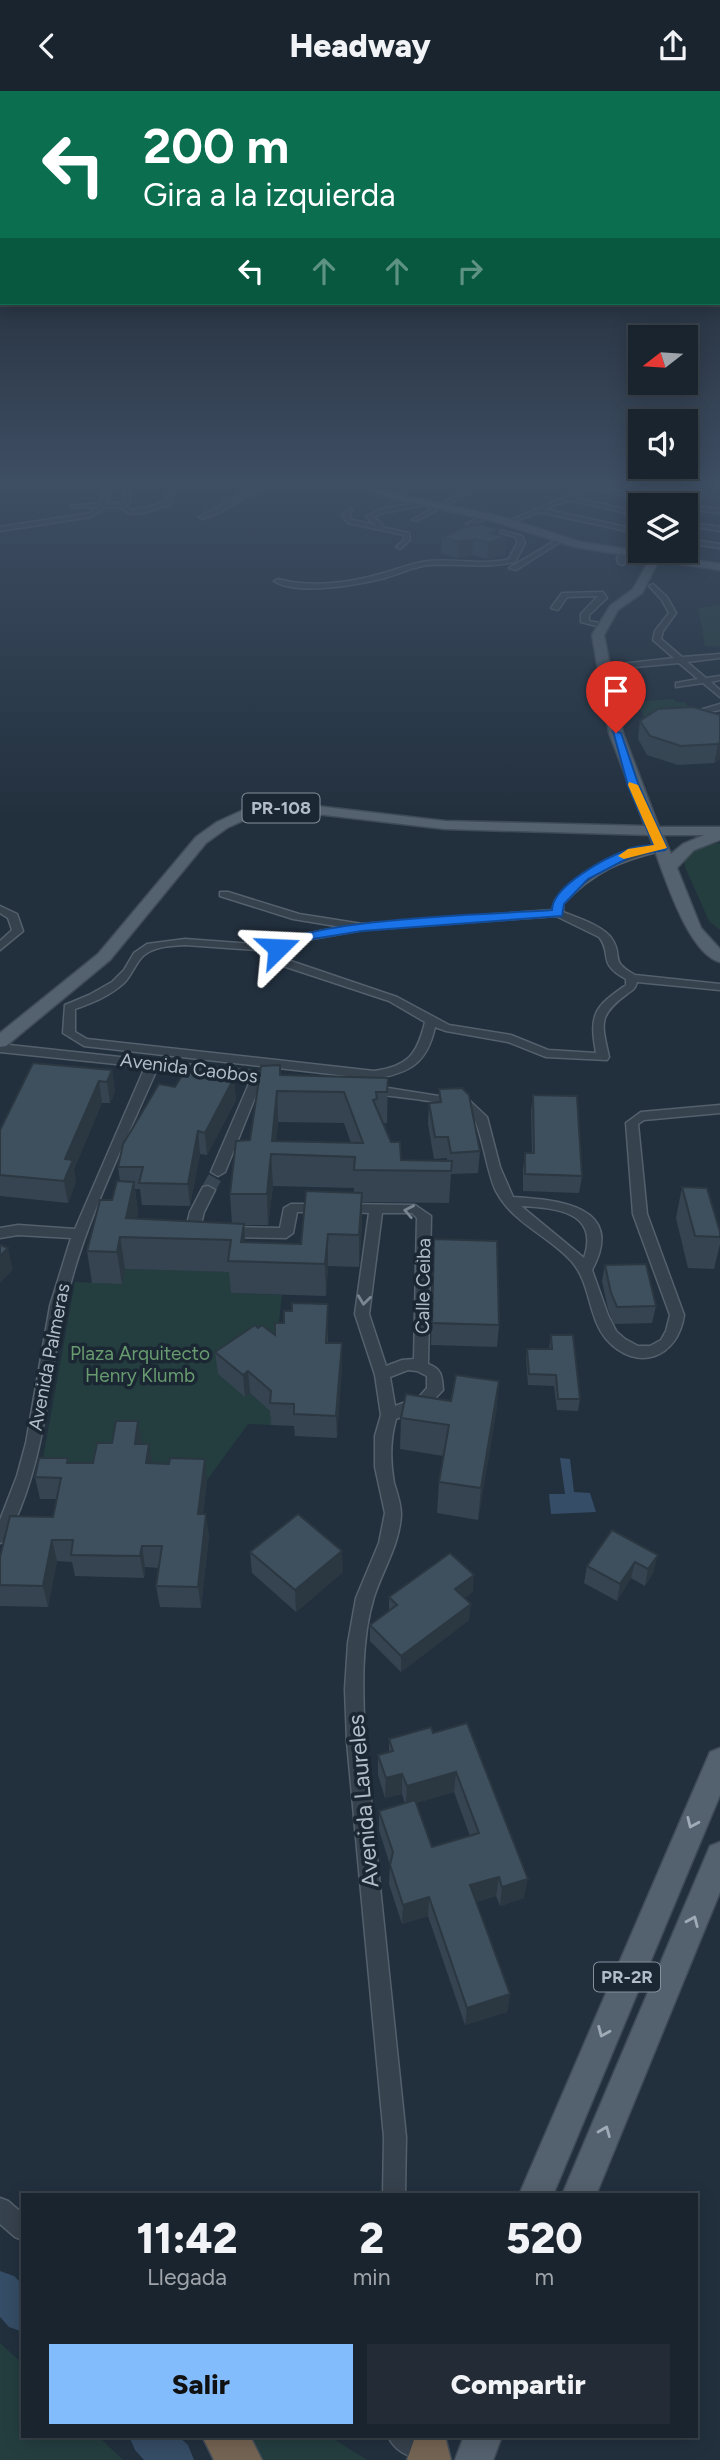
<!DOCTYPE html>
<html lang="es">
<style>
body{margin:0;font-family:Figtree,sans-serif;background:#232c36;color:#f1f3f6;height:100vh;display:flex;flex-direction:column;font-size:26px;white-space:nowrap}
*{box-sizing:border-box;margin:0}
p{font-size:23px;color:#9fa4aa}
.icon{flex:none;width:38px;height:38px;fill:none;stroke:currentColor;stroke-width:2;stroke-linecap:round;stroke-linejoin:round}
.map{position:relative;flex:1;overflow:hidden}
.side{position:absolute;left:21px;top:2102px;width:677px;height:245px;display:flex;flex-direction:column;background:#1a242e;border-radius:0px;box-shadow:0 4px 18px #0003,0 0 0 2px #38414a}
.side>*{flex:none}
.guide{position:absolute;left:0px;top:0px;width:721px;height:214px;box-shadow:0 4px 18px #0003,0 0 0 2px #38414a;background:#0b6e4f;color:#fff;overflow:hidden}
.needle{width:46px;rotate:253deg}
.buttons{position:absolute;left:628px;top:234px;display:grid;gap:14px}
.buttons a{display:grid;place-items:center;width:70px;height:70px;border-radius:0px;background:#1a242e;box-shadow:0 4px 18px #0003,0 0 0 2px #38414a;font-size:35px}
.pin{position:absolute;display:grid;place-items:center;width:60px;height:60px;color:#fff;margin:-72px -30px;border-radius:50% 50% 50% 0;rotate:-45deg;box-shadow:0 0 7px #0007}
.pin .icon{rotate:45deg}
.me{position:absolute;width:77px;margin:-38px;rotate:69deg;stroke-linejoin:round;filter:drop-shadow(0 0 5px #0008)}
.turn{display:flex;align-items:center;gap:24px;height:147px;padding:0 28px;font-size:32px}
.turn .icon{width:91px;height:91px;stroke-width:2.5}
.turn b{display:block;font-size:49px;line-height:60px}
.lanes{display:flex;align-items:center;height:66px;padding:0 28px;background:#0003;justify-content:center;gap:35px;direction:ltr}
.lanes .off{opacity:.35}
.eta{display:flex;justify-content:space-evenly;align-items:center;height:119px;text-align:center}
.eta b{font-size:42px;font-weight:800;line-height:49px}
.button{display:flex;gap:14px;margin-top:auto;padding:14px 28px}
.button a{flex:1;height:80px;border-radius:0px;background:#83bcfd;color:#111;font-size:28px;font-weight:800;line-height:80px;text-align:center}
.button a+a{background:#232c36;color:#f1f3f6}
header{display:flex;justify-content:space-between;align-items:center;height:91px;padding:0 28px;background:#1a242e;font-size:32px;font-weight:800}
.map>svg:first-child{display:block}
</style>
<header><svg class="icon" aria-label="back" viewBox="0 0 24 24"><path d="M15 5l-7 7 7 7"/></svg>Headway<svg class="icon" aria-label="share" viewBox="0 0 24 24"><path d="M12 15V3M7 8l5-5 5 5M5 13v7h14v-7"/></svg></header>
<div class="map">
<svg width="720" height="2369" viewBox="0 0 720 2369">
<rect width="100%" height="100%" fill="#22303e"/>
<g fill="#243e3f">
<polygon points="720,514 720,556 705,555 698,517"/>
<polygon points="674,608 676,611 685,611 697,630 648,632 637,613 644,612 644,610"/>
<polygon points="720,752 720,839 709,830 685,776 684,767 704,754"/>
<polygon points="125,1178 234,1181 231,1202 282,1204 276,1254 245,1306 250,1302 273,1322 271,1334 248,1333 207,1389 116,1374 39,1389 75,1191 122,1193"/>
<polygon points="0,2252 23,2273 23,2345 98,2345 123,2369 0,2369"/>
<polygon points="237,2345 329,2345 367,2369 253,2369"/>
</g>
<polygon fill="#354d66" points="560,1367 570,1368 574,1401 590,1402 596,1421 551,1423 549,1403 565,1403"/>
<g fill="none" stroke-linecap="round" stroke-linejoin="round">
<g fill="#354d66" fill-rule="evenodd">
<polygon points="0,2180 14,2185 23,2194 23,2241 9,2236 0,2226"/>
<polygon points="129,2345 178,2345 188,2354 194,2369 144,2369 135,2359"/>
</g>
<polyline stroke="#384553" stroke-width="14" stroke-dasharray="14 7" stroke-linecap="butt" points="208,1099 218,1081"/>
<g stroke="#54606c" stroke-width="3">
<g id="street">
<polygon points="105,396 111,396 106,412 121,412 125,410 123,404 127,396 133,396 129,404 131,410 126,415 131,419 164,412 172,396 178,396 169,414 144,422 130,423 119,416 105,416 91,426 0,440 0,436 89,422 97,416 73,417 70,415 100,412"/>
<polygon points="255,396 263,396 219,422 202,428 199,426"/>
<polygon points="471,396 478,396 417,430 412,429"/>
<polygon points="589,396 599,396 684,415 690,415 701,399 704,401 697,415 720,418 720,422 695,419 689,425 686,424 688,418 686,415 671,415 594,398 574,407 640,421 640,425 568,409 545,418 640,439 640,443 539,421 511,432 506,431"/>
<polygon points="429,410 431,413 383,422 374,426 382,433 382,436 409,442 410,449 400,458 396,456 404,449 404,444 348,432 342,424 349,418 353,418 349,424 352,429 376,434 367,427 367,425 381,418"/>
<path d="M487,423L489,426L476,433L522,445L525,452L515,471C485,478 457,472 428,474C412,476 397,484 381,488C355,494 297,505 274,490L278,488C309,497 349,492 380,483C396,479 411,472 428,470C455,467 482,475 509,468L517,452L516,446L466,433Z"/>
<polygon points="686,431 720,436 720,440 686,435"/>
<polygon points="558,448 563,449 516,479 509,477"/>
<polygon points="686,448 720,453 720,457 686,452"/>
<polygon points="623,460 630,462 625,467 626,472 622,474 618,472 617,467"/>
<polygon points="653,493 667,506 676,522 663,540 661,548 682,566 720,563 720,567 687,571 706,587 720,585 720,589 711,591 720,599 720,606 703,592 676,596 676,592 698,588 679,572 603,579 599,577 603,575 674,567 653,549 655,540 669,522 662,509 649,495"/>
<polygon points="603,501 607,507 589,524 589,530 604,533 604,537 581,531 581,523 598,505 567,506 558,519 551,517 562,502"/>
<polygon points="720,613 720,619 704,622 700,619"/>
<path d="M661,754L666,757L665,759C621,769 594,780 563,813V821C578,827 604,835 612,848C624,866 608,869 635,884L720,893V899L637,891C635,898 633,899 627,903C597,925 602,933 609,966L607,969L546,966L508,951L446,940L435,936C427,973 409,982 374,988L84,955L63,942L65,914L89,904L112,891L124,879L134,862L147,853L185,848L279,855L300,844L342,836L293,828L220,805V801H228L299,823L362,833L553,819C553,809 560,804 567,797C594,772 625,760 661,754ZM556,825L599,846C613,863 596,872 626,888V894C594,916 589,923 596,962L548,959L511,944L449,934L397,906L276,865L307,849L362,839ZM185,854L269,860L265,864L268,870L389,910L425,931C417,964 408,975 374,980L87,948L75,941V918C92,912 110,905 124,892C132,884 135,873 143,865C154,855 171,855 185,854Z"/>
<polygon points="0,815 17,823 23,840 0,859 0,850 12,839 8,827 0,822"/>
<path d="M0,953L276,983L282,987L276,991L262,989L225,1081L218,1085L211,1081L251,988L157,978C123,1056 84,1132 65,1214C46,1296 47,1367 8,1445L6,1450L0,1452V1429L17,1385L26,1352L50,1215L71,1147L18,1144L0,1147V1137L18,1134L75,1138L145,976L0,961Z"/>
<path d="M369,994L470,1010L487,1026L500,1076L513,1106C557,1109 627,1114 592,1179L608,1224L616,1240L625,1248L638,1255H650L661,1249L666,1240L670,1224L633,1123L626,1032L641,1021L720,1014V1022L644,1029L638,1033L647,1123L684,1224C678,1267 637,1282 607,1249C588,1227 591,1194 573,1172C550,1145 513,1133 496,1100C487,1083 481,1034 472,1025C455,1008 391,1007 365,1001L363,998L365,995ZM521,1115C555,1117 600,1120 584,1167Z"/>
<polygon points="208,1095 215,1099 204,1121 200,1137 205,1141 198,1146 187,1144 185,1141 190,1121 203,1096"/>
<polygon points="291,1113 321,1113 328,1117 321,1121 297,1121 293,1142 286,1147 225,1146 218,1141 225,1136 280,1137 284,1117"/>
<path d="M345,1113L415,1114L431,1125L428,1273C442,1278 442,1285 443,1299L429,1314L396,1328C390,1349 390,1370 394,1392C397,1401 401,1413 401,1423C400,1453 383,1478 374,1506C360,1552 363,1604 365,1651L406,2046L405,2104H383L384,2046L347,1651L345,1598L348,1552L356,1507L379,1452L385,1422L375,1376V1345L381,1324L375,1284L355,1223L369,1122L340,1120L338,1117L340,1114ZM382,1122H412L417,1127L414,1268L402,1269L386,1275L369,1223ZM408,1279L417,1280L427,1285V1297L419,1306L395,1315L390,1286Z"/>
<polygon points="0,2107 8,2110 23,2123 23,2149 15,2146 0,2133"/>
<path d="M388,2345C412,2345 438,2343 449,2369C425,2369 399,2369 388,2345Z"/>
</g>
</g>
<g stroke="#3f4b57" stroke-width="3">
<g id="primary">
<path d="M362,396H376L399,404L499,425L581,451L720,473V479L662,470L657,473L642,502L618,519L604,544L623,642L659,736H720V749L694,759L677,777L701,837L720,858V871C686,862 662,776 649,744L445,738L299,721L251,726L227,737L206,752L110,869L6,955L0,956V942L98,863L196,746L217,731L241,720L263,715L299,713L445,730L645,735L609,642L592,544L610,515L633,498L650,468L575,456L493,430L394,408ZM663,744H704L683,753L671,763Z"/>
<polygon points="720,1657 720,1704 553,2104 519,2104 710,1661"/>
<polygon points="720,1751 720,1801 596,2104 562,2104 710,1755"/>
<polygon points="464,2345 502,2345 493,2369 455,2369"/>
</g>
</g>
<g stroke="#414d59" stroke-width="3">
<g id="highway">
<polygon points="202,2345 250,2345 262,2369 214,2369"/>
<polygon points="425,2345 435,2345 446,2349 451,2369 407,2369 414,2349"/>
</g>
</g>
<use href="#street" fill="#36424e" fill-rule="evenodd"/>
<use href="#primary" fill="#54616e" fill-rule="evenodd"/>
<use href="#highway" fill="#746453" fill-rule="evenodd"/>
</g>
<g fill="#354450" fill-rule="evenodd">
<polygon points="498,444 506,446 505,462 487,468 473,464 458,467 441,462 442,446"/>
<polygon points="720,624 720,668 714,672 678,674 647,664 638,648 640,630"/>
<polygon points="112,979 115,1001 110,1012 102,1012 74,1078 76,1091 68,1112 0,1105 0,1039"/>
<path d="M280,984L388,987L387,1032H383L391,1051L401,1069L447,1070V1067L434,1068L428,1033L429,1012L438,1011L439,998L480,1060L478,1082L451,1083L449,1112L362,1111V1133L359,1176L328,1175L326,1205L231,1202L229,1181L125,1178L122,1193L92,1192L87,1160L120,1091L118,1076L175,996L234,987L236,1009L207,1064L200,1063L190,1115L142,1114L140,1098H135L138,1122L137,1127L232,1133L230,1103L250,1049ZM278,1031L344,1032L351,1052L276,1050ZM273,1095L354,1097V1101L301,1153L245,1152L244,1134H268Z"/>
<polygon points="533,1004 582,1085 579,1102 523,1100 523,1078 525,1062 532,1062 531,1020"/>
<polygon points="682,1096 720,1141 720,1153 714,1178 688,1177 676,1127"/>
<polygon points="433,1170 499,1234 497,1256 431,1254"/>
<polygon points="605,1174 656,1215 652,1232 614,1233 608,1218 602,1190"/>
<polygon points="328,1213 328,1252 342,1274 337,1347 295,1345 294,1335 271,1334 270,1320 250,1302 245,1306 218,1283 215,1261 258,1237 275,1244 292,1220"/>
<polygon points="551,1244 580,1308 578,1320 557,1319 554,1295 528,1294 526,1269 527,1258 549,1258"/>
<polygon points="499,1290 496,1322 478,1429 437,1422 439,1391 443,1365 400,1358 401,1327 451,1310"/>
<polygon points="142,1352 152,1372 207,1389 203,1423 209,1444 201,1517 160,1516 156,1495 159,1477 145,1476 144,1487 75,1485 72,1471 57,1470 48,1516 0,1515 0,1466 53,1426 57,1408 40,1408 35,1386 68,1367 69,1372 93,1372"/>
<polygon points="612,1439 654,1480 645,1495 631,1487 617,1510 584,1492 587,1475"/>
<polygon points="250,1461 343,1481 296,1521 252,1482"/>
<polygon points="473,1501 464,1507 469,1529 401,1581 370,1550 370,1534 389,1520 389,1506"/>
<path d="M467,1632L524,1807L500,1815L496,1805L476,1811L510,1903L507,1921L465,1934L428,1825L402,1833L389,1793L390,1774L379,1739V1720L405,1712L402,1703L385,1707L378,1684V1664L389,1661V1648L433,1642ZM454,1701L470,1745L432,1756L416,1712Z"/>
</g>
<g fill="#2b3741">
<polygon points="499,438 498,449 506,446 505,462 487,468 488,452 491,442"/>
<polygon points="474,448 473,464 458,467 458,451"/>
<polygon points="720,651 720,668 714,672 718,653"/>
<polygon points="112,979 115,1001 110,1012 107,991"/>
<polygon points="234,987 236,1009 207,1064 205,1042"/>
<polygon points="99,990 102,1012 74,1078 76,1091 68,1112 64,1090 65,1068"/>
<polygon points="277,1000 278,1031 275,1064 272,1050"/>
<polygon points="198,1040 200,1063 190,1115 188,1093"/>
<polygon points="271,1063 273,1095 268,1134 267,1103"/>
<polygon points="134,1091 138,1122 133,1146 126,1127"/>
<polygon points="362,1102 362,1133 359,1176 359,1144"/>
<polygon points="244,1133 246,1165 241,1151"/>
<polygon points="328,1143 328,1175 326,1205 325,1173"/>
<polygon points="120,1146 125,1178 122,1193 117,1161"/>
<polygon points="8,1157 13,1179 0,1192 0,1165"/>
<polygon points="328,1213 328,1235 326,1274 326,1252"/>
<polygon points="342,1252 342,1274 337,1347 336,1325"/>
<polygon points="248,1280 250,1302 245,1306 243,1284"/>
<polygon points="499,1290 496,1322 478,1429 481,1397"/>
<polygon points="138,1330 142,1352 138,1375 135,1353"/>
<polygon points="149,1353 153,1375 146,1372"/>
<polygon points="205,1368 207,1389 201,1444 198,1423"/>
<polygon points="206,1423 209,1444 201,1517 198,1496"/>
<polygon points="52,1449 57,1470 48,1516 43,1495"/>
<polygon points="142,1455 145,1476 144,1487 140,1465"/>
<polygon points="342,1460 343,1481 296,1521 295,1499"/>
<polygon points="658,1464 654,1480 645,1495 648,1478"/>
<polygon points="635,1471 631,1487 617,1510 620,1493"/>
<polygon points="474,1484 473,1501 454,1515 455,1498"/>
<polygon points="471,1513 469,1529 401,1581 401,1565"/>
<polygon points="456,1681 454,1701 406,1715 407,1695"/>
<polygon points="402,1683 402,1703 385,1707 386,1687"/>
<polygon points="499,1786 496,1805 468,1813 470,1794"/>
<polygon points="528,1788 524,1807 500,1815 502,1796"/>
<polygon points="429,1806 428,1825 402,1833 403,1814"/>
<polygon points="510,1903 507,1921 465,1934 467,1917"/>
</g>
<g fill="#3e4f5d" stroke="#2b3741" stroke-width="2" fill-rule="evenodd">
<polygon points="480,433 499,438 491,442 506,446 488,452 474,448 458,451 442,446 469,435"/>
<polygon points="693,616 720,624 720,651 718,653 681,655 650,645 640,630 658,618"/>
<polygon points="33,972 112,979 107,991 99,990 65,1068 73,1069 64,1090 0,1084 0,1039"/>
<path d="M280,974V984L388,987L387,1001H376L377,1008L373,1009L391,1051H400L401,1069L452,1070L451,1080L354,1079L355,1066L271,1063L267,1103H230L236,1050L250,1049L261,975ZM277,1000L344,1001L363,1052L272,1050Z"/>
<polygon points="184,981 234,987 205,1042 198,1040 188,1093 139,1092 143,1076 118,1076 123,1053 159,993 175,996"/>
<polygon points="462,997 469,1004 480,1060 451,1062 448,1046 435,1046 429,1012 441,1011 439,998"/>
<polygon points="533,1004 577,1005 582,1085 525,1083 525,1062 534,1062"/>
<polygon points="117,1090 134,1091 126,1127 244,1133 241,1151 301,1153 306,1100 362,1102 359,1144 328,1143 325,1173 228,1170 231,1149 120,1146 117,1161 87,1160 100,1109 112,1109"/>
<polygon points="682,1096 707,1097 720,1141 720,1146 695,1145"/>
<polygon points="434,1148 497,1150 499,1234 432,1232"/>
<polygon points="0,1154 8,1157 0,1165"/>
<polygon points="646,1173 656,1215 617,1216 611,1202 605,1174"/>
<polygon points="292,1212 328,1213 326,1252 342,1252 336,1325 294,1323 294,1313 270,1312 271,1300 248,1280 243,1284 215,1261 255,1234 258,1237 262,1234 275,1244 275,1232 284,1232 284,1220 292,1220"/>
<polygon points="551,1244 573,1244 580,1308 558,1308 556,1284 529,1283 527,1258 552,1258"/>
<polygon points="456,1284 499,1290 481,1397 439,1391 449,1334 401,1327 406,1303 451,1310"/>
<polygon points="116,1330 138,1330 135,1353 149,1353 146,1372 169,1373 170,1367 205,1368 198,1423 206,1423 198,1496 156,1495 162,1455 142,1455 140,1465 71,1464 73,1449 52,1449 43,1495 0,1494 0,1466 10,1425 53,1426 61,1387 35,1386 39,1367 68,1367 67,1372 93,1372 97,1352 112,1352"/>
<polygon points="298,1423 342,1460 295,1499 250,1461"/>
<polygon points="612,1439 658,1464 648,1478 635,1471 620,1493 587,1475"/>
<polygon points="450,1462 474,1484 455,1498 471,1513 401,1565 370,1534 397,1514 389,1506"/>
<polygon points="467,1632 528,1788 502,1796 499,1786 470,1794 510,1903 467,1917 429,1806 403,1814 390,1774 393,1761 379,1720 415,1709 432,1756 479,1742 456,1681 407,1695 402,1683 386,1687 378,1664 393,1660 389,1648 431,1636 433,1642"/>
</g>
<defs><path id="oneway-chevron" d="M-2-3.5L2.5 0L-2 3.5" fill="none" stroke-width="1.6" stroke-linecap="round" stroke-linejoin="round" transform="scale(1.75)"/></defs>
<g stroke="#7a8692">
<use href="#oneway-chevron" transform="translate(409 1120) rotate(-169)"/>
<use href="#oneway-chevron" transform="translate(364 1209) rotate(97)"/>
</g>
<g stroke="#9fabb7">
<use href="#oneway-chevron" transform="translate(692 1732) rotate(114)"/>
<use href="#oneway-chevron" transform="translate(693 1830) rotate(-67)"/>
<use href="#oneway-chevron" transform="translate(603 1941) rotate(113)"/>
<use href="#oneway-chevron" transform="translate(605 2040) rotate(-68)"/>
</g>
<linearGradient id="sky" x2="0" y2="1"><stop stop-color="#131a22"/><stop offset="0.54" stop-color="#3e4e63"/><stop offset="1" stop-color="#3e4e63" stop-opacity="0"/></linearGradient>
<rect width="720" height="727" fill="url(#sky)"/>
<path fill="#1a73e8" stroke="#114b97" stroke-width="2" d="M613,640L621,642L639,695L667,757L665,759L634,764L588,788L564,813L562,825L362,840L307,849L278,861L272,857C305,827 499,823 552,819C552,795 607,766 627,759C635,755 646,755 654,754L628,695Z"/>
<polygon fill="#f59e0b" points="629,691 638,694 667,757 624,768 618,765 628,758 654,754 628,694"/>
<g text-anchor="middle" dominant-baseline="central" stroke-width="7" stroke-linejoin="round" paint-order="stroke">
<g fill="#1b2733" stroke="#85909c" stroke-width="2">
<rect x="242.5" y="702.5" width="77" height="29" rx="5"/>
<rect x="594" y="1871.5" width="66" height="29" rx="5"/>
</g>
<g font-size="18" font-weight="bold" fill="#b2bdc9">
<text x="281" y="717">PR-108</text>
<text x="627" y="1886">PR-2R</text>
</g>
<g font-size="19" fill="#b2bdc9" stroke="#1b2733">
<text transform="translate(189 977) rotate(7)">Avenida Caobos</text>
<text transform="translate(423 1195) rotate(-89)">Calle Ceiba</text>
<text transform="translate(49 1266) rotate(-79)">Avenida Palmeras</text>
</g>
<g font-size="19" fill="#689b6f" stroke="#1b2733">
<text x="140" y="1262">Plaza Arquitecto<tspan x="140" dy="22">Henry Klumb</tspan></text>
</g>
<g font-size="23" fill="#b2bdc9" stroke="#1b2733">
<text transform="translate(363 1710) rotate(-95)">Avenida Laureles</text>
</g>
</g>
</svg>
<div class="buttons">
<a><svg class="needle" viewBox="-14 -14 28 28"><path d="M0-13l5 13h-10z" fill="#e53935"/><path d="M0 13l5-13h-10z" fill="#9fa4aa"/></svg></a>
<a><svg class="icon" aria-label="sound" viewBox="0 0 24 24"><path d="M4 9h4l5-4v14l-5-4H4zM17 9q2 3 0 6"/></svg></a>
<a><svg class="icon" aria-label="layers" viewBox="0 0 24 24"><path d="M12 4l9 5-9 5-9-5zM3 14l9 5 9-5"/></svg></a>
</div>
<div class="pin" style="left:616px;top:642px;background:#d93025"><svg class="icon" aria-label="arrive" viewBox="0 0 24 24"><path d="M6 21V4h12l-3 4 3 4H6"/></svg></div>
<svg class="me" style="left:278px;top:857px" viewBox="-20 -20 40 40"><path d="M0-17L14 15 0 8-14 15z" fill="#1a73e8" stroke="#fff" stroke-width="4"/></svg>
<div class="guide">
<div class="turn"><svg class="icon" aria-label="left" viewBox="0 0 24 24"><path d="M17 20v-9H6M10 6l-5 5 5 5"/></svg><div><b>200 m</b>Gira a la izquierda</div></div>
<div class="lanes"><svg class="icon" aria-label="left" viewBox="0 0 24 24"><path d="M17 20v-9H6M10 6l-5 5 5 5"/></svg><svg class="icon off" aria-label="ahead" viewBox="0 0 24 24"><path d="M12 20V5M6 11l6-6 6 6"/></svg><svg class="icon off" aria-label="ahead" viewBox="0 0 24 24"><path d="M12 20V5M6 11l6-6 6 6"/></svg><svg class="icon off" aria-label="right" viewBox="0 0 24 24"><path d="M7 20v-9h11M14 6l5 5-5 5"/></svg></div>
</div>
<section class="side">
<div class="eta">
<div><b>11:42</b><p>Llegada</p></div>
<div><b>2</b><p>min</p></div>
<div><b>520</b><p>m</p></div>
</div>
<div class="button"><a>Salir</a><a>Compartir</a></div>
</section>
</div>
